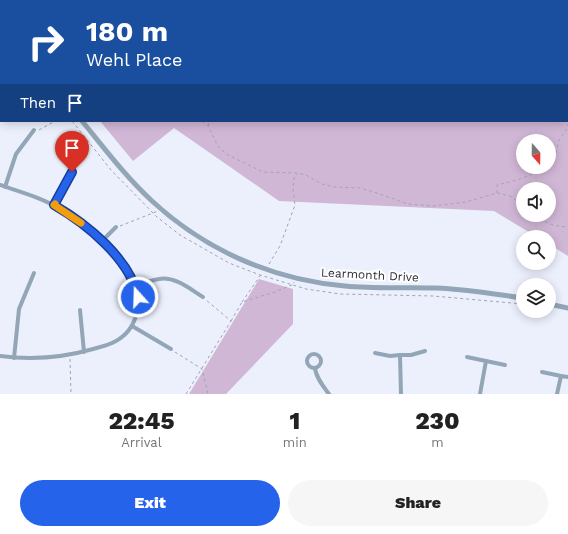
<!DOCTYPE html>
<style>
body{margin:0;font-family:"Work Sans",sans-serif;background:#f6f6f6;color:#222;height:100vh;display:flex;flex-direction:column;font-size:15px;white-space:nowrap}
*{box-sizing:border-box;margin:0}
p{font-size:13px;color:#767676}
.icon{flex:none;width:22px;height:22px;fill:none;stroke:currentColor;stroke-width:2;stroke-linecap:round;stroke-linejoin:round}
.map{position:relative;height:394px;overflow:hidden}
.side{display:flex;flex-direction:column;background:#fff;flex:1}
.side>*{flex:none}
.top-card{position:absolute;left:0px;top:0px;width:568px;height:122px;box-shadow:0 2px 10px #0003;background:#1a4fa0;color:#fff;overflow:hidden}
.needle{width:26px;rotate:160deg}
.controls{position:absolute;left:516px;top:134px;display:grid;gap:8px}
.controls a{display:grid;place-items:center;width:40px;height:40px;border-radius:50%;background:#fff;box-shadow:0 2px 10px #0003;font-size:20px}
.pin{position:absolute;display:grid;place-items:center;width:34px;height:34px;color:#fff;margin:-41px -17px;border-radius:50% 50% 50% 0;rotate:-45deg;box-shadow:0 0 4px #0007}
.pin .icon{rotate:45deg}
.me{position:absolute;width:44px;margin:-22px;rotate:340deg;stroke-linejoin:round;filter:drop-shadow(0 0 3px #0008)}
.turn{display:flex;align-items:center;gap:14px;height:84px;padding:0 20px;font-size:18px}
.turn .icon{width:52px;height:52px;stroke-width:2.5}
.turn b{display:block;font-size:28px;line-height:34px}
.then{display:flex;align-items:center;height:38px;padding:0 20px;background:#0003;gap:8px;font-size:15px}
.eta{display:flex;justify-content:space-evenly;align-items:center;height:68px;text-align:center}
.eta b{font-size:24px;font-weight:800;line-height:28px}
.cta{display:flex;gap:8px;margin-top:auto;padding:8px 20px}
.cta a{flex:1;height:46px;border-radius:24px;background:#2563eb;color:#fff;font-size:16px;font-weight:800;line-height:46px;text-align:center}
.cta a+a{background:#f6f6f6;color:#222}
.map>svg:first-child{display:block}
</style>
<div class="map">
<svg width="568" height="394" viewBox="0 0 568 394">
<rect width="100%" height="100%" fill="#ecf0fd"/>
<g fill="#d1b7d6" fill-rule="evenodd">
<path d="M67,0H568V256L549,244V237H537L494,211L279,201L174,128L133,161L100,121H567V1ZM523,141H549V167H523ZM523,189H549V215H523Z"/>
<polygon points="259,279 293,289 293,324 226,394 189,394"/>
</g>
<g fill="none" stroke-linecap="round" stroke-linejoin="round">
<g stroke="#a1a4af" stroke-width="1" stroke-dasharray="3 3" stroke-linecap="butt">
<polyline points="84,0 85,1"/>
<polyline points="417,0 418,1"/>
<polyline points="267,1 268,0"/>
<polyline points="389,1 389,0"/>
<polyline points="0,42 1,43"/>
<polyline points="0,75 1,74"/>
<polyline points="567,87 568,87"/>
<polyline points="72,121 111,170 157,217 180,235 229,263 260,275 306,289 340,294 433,296 523,304"/>
<polyline points="202,121 208,126 218,146 226,154 263,172 297,173 306,175 322,184 334,187 360,188 374,192 408,204 433,206 450,204 466,202 497,193 510,196 523,205"/>
<polyline points="208,126 210,121"/>
<polyline points="39,130 55,121"/>
<polyline points="549,163 556,153 559,140 566,130 568,124"/>
<path d="M497,193V185C514,181 531,177 544,167"/>
<path d="M535,215C547,224 553,226 568,227"/>
<polyline points="120,226 158,211"/>
<polyline points="269,264 280,246 295,205 293,189 294,178 297,174"/>
<polyline points="242,302 262,273"/>
<polyline points="231,321 242,302 275,292 294,284 294,282"/>
<polyline points="175,352 202,369 208,394"/>
<polyline points="70,359 71,394"/>
<polyline points="186,394 231,321 206,300"/>
</g>
<g stroke="#93a6b7" stroke-width="4">
<path d="M0,185C21,192 43,198 62,210C92,229 145,272 137,312C134,325 127,335 116,341C109,345 101,347 93,349C62,358 32,360 0,356"/>
<polyline points="5,187 16,154 34,130"/>
<polyline points="54,205 72,172"/>
<polyline points="102,241 116,227"/>
<path d="M136,287C143,284 151,280 159,279C175,276 190,289 203,297"/>
<polyline points="80,310 84,352"/>
<polyline points="132,326 171,349"/>
<polyline points="375,353 390,356 400,355"/>
<circle cx="314" cy="361" r="7"/>
<polyline points="467,357 505,365"/>
<polyline points="14,358 19,309 34,273"/>
<path d="M315,369C317,379 323,386 329,394"/>
<polyline points="542,372 561,376"/>
<polyline points="401,394 400,355 411,355 425,351"/>
<polyline points="480,394 486,361"/>
<polyline points="557,394 561,376 568,377"/>
</g>
<g stroke="#93a6b7" stroke-width="5">
<polyline points="0,31 1,32"/>
<path d="M82,121C104,148 126,177 152,201C205,250 273,280 345,286C375,289 406,287 436,288C465,289 494,294 523,298"/>
<polyline points="549,304 568,308"/>
</g>
</g>
<g fill="none" stroke-linecap="round" stroke-linejoin="round">
<g stroke="#184099" stroke-width="10">
<path id="route" d="M72,172L54,205C87,224 130,259 138,297"/>
</g>
<use href="#route" stroke="#2563eb" stroke-width="7"/>
<polyline stroke="#f59e0b" stroke-width="7" points="55,204 54,205 81,223"/>
</g>
<g text-anchor="middle" dominant-baseline="central" stroke-width="4" stroke-linejoin="round" paint-order="stroke">
<g font-size="12" fill="#2b2d35" stroke="#fff">
<text transform="translate(370 275) rotate(3)">Learmonth Drive</text>
</g>
</g>
</svg>
<div class="controls">
<a><svg class="needle" viewBox="-14 -14 28 28"><path d="M0-13l5 13h-10z" fill="#e53935"/><path d="M0 13l5-13h-10z" fill="#767676"/></svg></a>
<a><svg class="icon" aria-label="sound" viewBox="0 0 24 24"><path d="M4 9h4l5-4v14l-5-4H4zM17 9q2 3 0 6"/></svg></a>
<a><svg class="icon" aria-label="search" viewBox="0 0 24 24"><circle cx="10" cy="10" r="6"/><path d="M15 15l6 6"/></svg></a>
<a><svg class="icon" aria-label="layers" viewBox="0 0 24 24"><path d="M12 4l9 5-9 5-9-5zM3 14l9 5 9-5"/></svg></a>
</div>
<div class="pin" style="left:72px;top:172px;background:#d93025"><svg class="icon" aria-label="arrive" viewBox="0 0 24 24"><path d="M6 21V4h12l-3 4 3 4H6"/></svg></div>
<svg class="me" style="left:138px;top:297px" viewBox="-20 -20 40 40"><circle r="17" fill="#2563eb" stroke="#fff" stroke-width="3"/><path d="M0-11L8 9 0 5-8 9z" fill="#fff"/></svg>
<div class="top-card">
<div class="turn"><svg class="icon" aria-label="right" viewBox="0 0 24 24"><path d="M7 20v-9h11M14 6l5 5-5 5"/></svg><div><b>180 m</b>Wehl Place</div></div>
<div class="then">Then<svg class="icon" aria-label="arrive" viewBox="0 0 24 24"><path d="M6 21V4h12l-3 4 3 4H6"/></svg></div>
</div>
</div>
<section class="side">
<div class="eta">
<div><b>22:45</b><p>Arrival</p></div>
<div><b>1</b><p>min</p></div>
<div><b>230</b><p>m</p></div>
</div>
<div class="cta"><a>Exit</a><a>Share</a></div>
</section>
